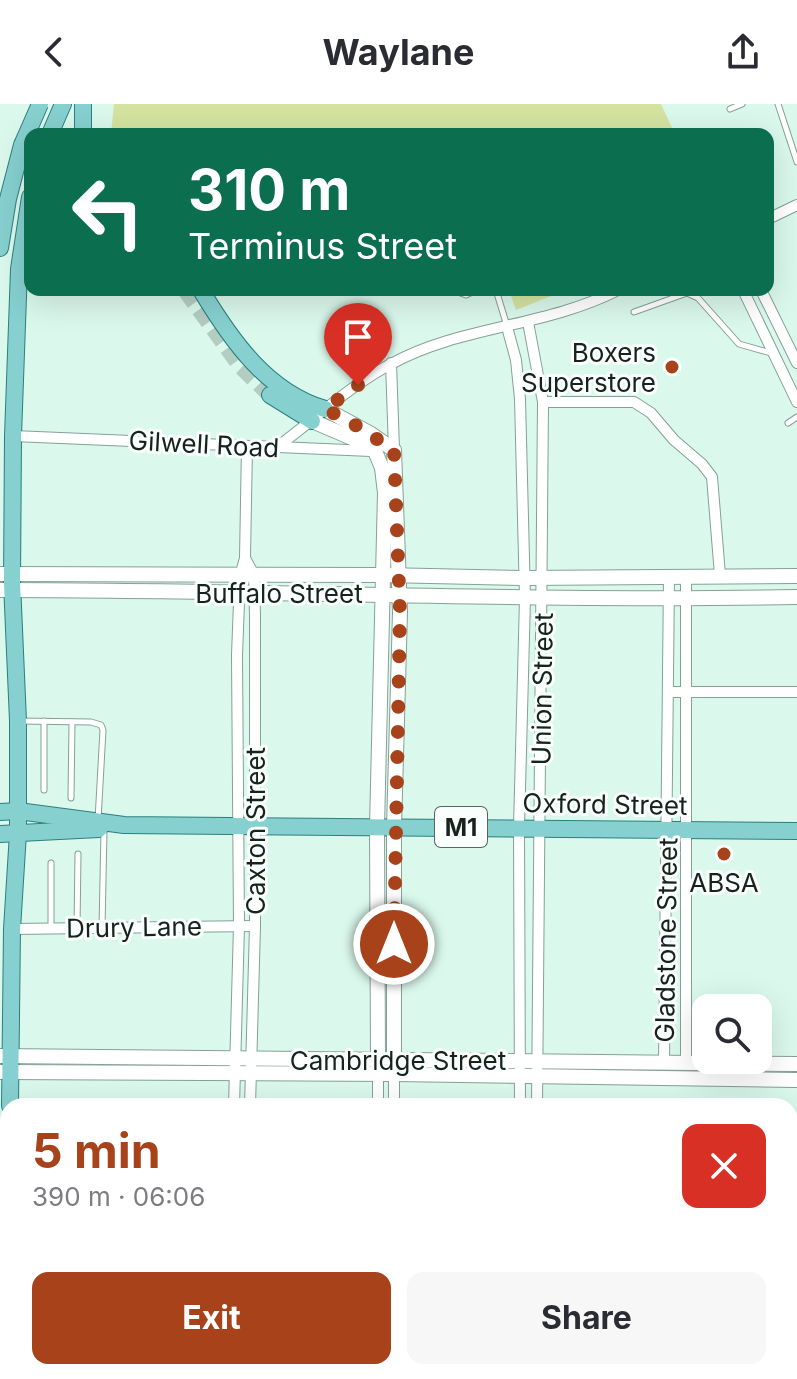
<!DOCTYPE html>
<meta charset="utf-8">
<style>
body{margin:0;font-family:Inter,sans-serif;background:#f7f7f7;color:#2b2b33;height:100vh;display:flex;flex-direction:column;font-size:30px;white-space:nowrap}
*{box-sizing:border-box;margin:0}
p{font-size:26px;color:#7c7c81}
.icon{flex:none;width:44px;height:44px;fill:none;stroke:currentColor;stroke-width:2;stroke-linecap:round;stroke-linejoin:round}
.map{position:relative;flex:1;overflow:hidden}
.side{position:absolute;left:0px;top:994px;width:798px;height:282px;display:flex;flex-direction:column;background:#fff;border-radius:24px 24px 0 0;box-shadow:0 8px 32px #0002}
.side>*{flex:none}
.top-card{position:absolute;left:24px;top:24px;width:750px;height:168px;border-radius:16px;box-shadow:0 8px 32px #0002;background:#0b6e4f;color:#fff;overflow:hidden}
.controls{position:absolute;left:692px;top:890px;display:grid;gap:16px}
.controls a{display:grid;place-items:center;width:80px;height:80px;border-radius:16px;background:#fff;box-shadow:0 8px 32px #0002;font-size:40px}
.pin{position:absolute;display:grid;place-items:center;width:68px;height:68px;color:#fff;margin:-82px -34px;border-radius:50% 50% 50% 0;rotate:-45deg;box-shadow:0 0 8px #0007}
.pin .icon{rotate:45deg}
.me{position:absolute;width:88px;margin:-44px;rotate:0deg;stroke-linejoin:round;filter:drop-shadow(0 0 6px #0008)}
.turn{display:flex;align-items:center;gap:28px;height:168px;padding:0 32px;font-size:36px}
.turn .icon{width:104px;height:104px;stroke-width:2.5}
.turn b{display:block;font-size:56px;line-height:68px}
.round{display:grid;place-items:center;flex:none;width:84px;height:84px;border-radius:16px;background:#f7f7f7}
.summary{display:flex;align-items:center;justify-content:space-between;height:136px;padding:0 32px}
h1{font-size:48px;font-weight:700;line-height:60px;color:#a8421b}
.button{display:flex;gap:16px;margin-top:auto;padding:16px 32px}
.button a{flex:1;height:92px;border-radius:16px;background:#a8421b;color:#fff;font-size:32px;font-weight:700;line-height:92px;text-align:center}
.button a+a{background:#f7f7f7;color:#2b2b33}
header{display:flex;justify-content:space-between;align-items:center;height:104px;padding:0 32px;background:#fff;font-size:36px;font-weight:700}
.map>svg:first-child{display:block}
</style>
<header><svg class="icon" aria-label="back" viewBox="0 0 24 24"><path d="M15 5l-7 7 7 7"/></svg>Waylane<svg class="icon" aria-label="share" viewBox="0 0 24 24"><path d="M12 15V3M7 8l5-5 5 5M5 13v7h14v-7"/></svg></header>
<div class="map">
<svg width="797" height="1275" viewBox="0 0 797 1275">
<rect width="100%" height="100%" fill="#daf8ec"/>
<g fill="#d5e3a1">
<polygon points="114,0 661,0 675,30 111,30"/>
<polygon points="509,186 566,186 516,206"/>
</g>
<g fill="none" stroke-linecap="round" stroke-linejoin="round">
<polyline stroke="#b3cdc3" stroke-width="16" stroke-dasharray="16 8" stroke-linecap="butt" points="185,186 240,262 270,291"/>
<g stroke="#85a196" stroke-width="7">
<g id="lane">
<polyline points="778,0 797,58"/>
<polyline points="730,5 742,0"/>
<polyline points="452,186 466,191 476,186"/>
<polyline points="496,186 507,222"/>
<polyline points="634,208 687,189 698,194 739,240 771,249"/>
<polyline points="788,319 797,313"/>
<polyline points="19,617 91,618 101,621 103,626 98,716"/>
<polyline points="44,617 44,686"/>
<polyline points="71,694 72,618"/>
<polyline points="51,759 51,824"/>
<polyline points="77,824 78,750"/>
<polyline points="102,824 104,726"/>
<polyline points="45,1268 45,1275"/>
</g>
</g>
<g stroke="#85a196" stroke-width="12">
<g id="street">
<polyline points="768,115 797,101"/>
<polyline points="743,186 797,298"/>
<polyline points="761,186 797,259"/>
<polyline points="528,218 543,298 537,1002"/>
<polyline points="507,223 516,256 520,295 525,494 519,723 520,1002"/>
<polyline points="543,298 634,298 651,309 674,336 702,360 712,373 720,471"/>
<polyline points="13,332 371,347"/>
<path d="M277,343C314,316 349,282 391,260C459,222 546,223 618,186"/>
<polyline points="391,346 394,346 391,259"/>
<polyline points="245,454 254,471 255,512 255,822 250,1002"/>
<polyline points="669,588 797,588"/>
<polyline points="12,825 255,822"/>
<polyline points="664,958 669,473"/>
<polyline points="686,959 686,473"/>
<polyline points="394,963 394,1002"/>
<polyline points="378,964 378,1002"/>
<polyline points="234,1002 239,822 237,551 240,472 245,454 247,342"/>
<polyline points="0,1099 8,1099"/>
<polyline points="790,1104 797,1104"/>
<polyline points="0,1117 8,1117"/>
<polyline points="790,1120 797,1120"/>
</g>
</g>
<g stroke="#85a196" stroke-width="16">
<g id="secondary">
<polyline points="325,305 371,330 394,346 400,508 394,724 394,957"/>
<polyline points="312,317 359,337 375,347 382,364 385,389 377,723 378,957"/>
<polyline points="0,470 384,471 524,474 797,472"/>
<path d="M0,486C266,486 531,498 797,493"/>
<polyline points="0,952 797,960"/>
<polyline points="0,968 394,970 797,976"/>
</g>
</g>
<g stroke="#2c7f7d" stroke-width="18">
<g id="primary">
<polyline points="50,30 63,0"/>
<polyline points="83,30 83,0"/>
<polyline points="0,144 8,95 22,41"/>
<path d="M201,186C231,236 267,288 325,305"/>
<polyline points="270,291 312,317"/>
<polyline points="0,708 18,707 124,721 797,727"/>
<polyline points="0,730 99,725"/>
<polyline points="10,1002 12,825 18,729 18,617 12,479 13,332 19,165 30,93"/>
<polyline points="0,1212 8,1212"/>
<polyline points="9,1268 9,1275"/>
</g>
</g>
<use href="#lane" stroke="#fff" stroke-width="5"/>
<use href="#street" stroke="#fff" stroke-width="10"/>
<use href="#secondary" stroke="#fff" stroke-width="14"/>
<use href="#primary" stroke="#87d0d0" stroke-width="16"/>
<g stroke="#6c8077" stroke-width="3" stroke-dasharray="16 8" stroke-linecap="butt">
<polyline points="790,1180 797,1179"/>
<polyline points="790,1205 797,1201"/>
<polyline points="547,1275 571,1268"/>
<polyline points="586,1275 604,1268"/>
<polyline points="676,1275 690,1268"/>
</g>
<g stroke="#2c7f7d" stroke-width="18" stroke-linecap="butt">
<polyline id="primary-bridge" points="22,41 40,0"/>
</g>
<use href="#primary-bridge" stroke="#87d0d0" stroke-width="16"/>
</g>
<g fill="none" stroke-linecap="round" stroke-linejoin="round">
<polyline stroke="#a8421b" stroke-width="14" stroke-dasharray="0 25.2" points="358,281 325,305 349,317 394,346 400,508 394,840"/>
</g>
<g fill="#a8421b" stroke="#f9fffc" stroke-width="3">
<circle cx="672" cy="263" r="8"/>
<circle cx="724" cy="750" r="8"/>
</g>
<g text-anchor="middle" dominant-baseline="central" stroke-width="6" stroke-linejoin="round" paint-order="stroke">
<rect fill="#f9fffc" stroke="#5b6460" stroke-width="2" x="435" y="703" width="52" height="40" rx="6"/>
<g font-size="24" font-weight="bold" fill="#17221d">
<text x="461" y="723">M1</text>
</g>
<g font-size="26" fill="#17221d" stroke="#f9fffc" text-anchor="end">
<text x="656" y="248">Boxers<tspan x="656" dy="30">Superstore</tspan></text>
<text x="724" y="778" text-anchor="middle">ABSA</text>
</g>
<g font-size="26" fill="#17221d" stroke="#f9fffc">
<text transform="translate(204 340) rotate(3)">Gilwell Road</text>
<text x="279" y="489">Buffalo Street</text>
<text transform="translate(542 585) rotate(-89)">Union Street</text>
<text transform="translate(605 700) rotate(1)">Oxford Street</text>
<text transform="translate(255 727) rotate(-90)">Caxton Street</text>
<text transform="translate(134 823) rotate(-1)">Drury Lane</text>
<text transform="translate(666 836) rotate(-89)">Gladstone Street</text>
<text x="398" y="956">Cambridge Street</text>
</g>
</g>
</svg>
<div class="controls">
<a><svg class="icon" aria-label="search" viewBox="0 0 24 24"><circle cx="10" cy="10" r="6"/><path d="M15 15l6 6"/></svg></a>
</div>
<div class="pin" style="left:358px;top:281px;background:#d93025"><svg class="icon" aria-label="arrive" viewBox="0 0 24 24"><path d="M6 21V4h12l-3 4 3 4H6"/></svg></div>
<svg class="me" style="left:394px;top:840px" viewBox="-20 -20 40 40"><circle r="17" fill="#a8421b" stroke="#fff" stroke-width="3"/><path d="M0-11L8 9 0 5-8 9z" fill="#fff"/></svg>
<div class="top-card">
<div class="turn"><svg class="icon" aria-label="left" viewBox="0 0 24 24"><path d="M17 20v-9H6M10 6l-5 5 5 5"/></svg><div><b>310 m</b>Terminus Street</div></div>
</div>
<section class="side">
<div class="summary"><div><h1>5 min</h1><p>390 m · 06:06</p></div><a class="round" style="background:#d93025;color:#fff"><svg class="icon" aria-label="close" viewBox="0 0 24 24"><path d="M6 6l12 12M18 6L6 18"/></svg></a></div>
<div class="button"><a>Exit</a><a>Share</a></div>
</section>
</div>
